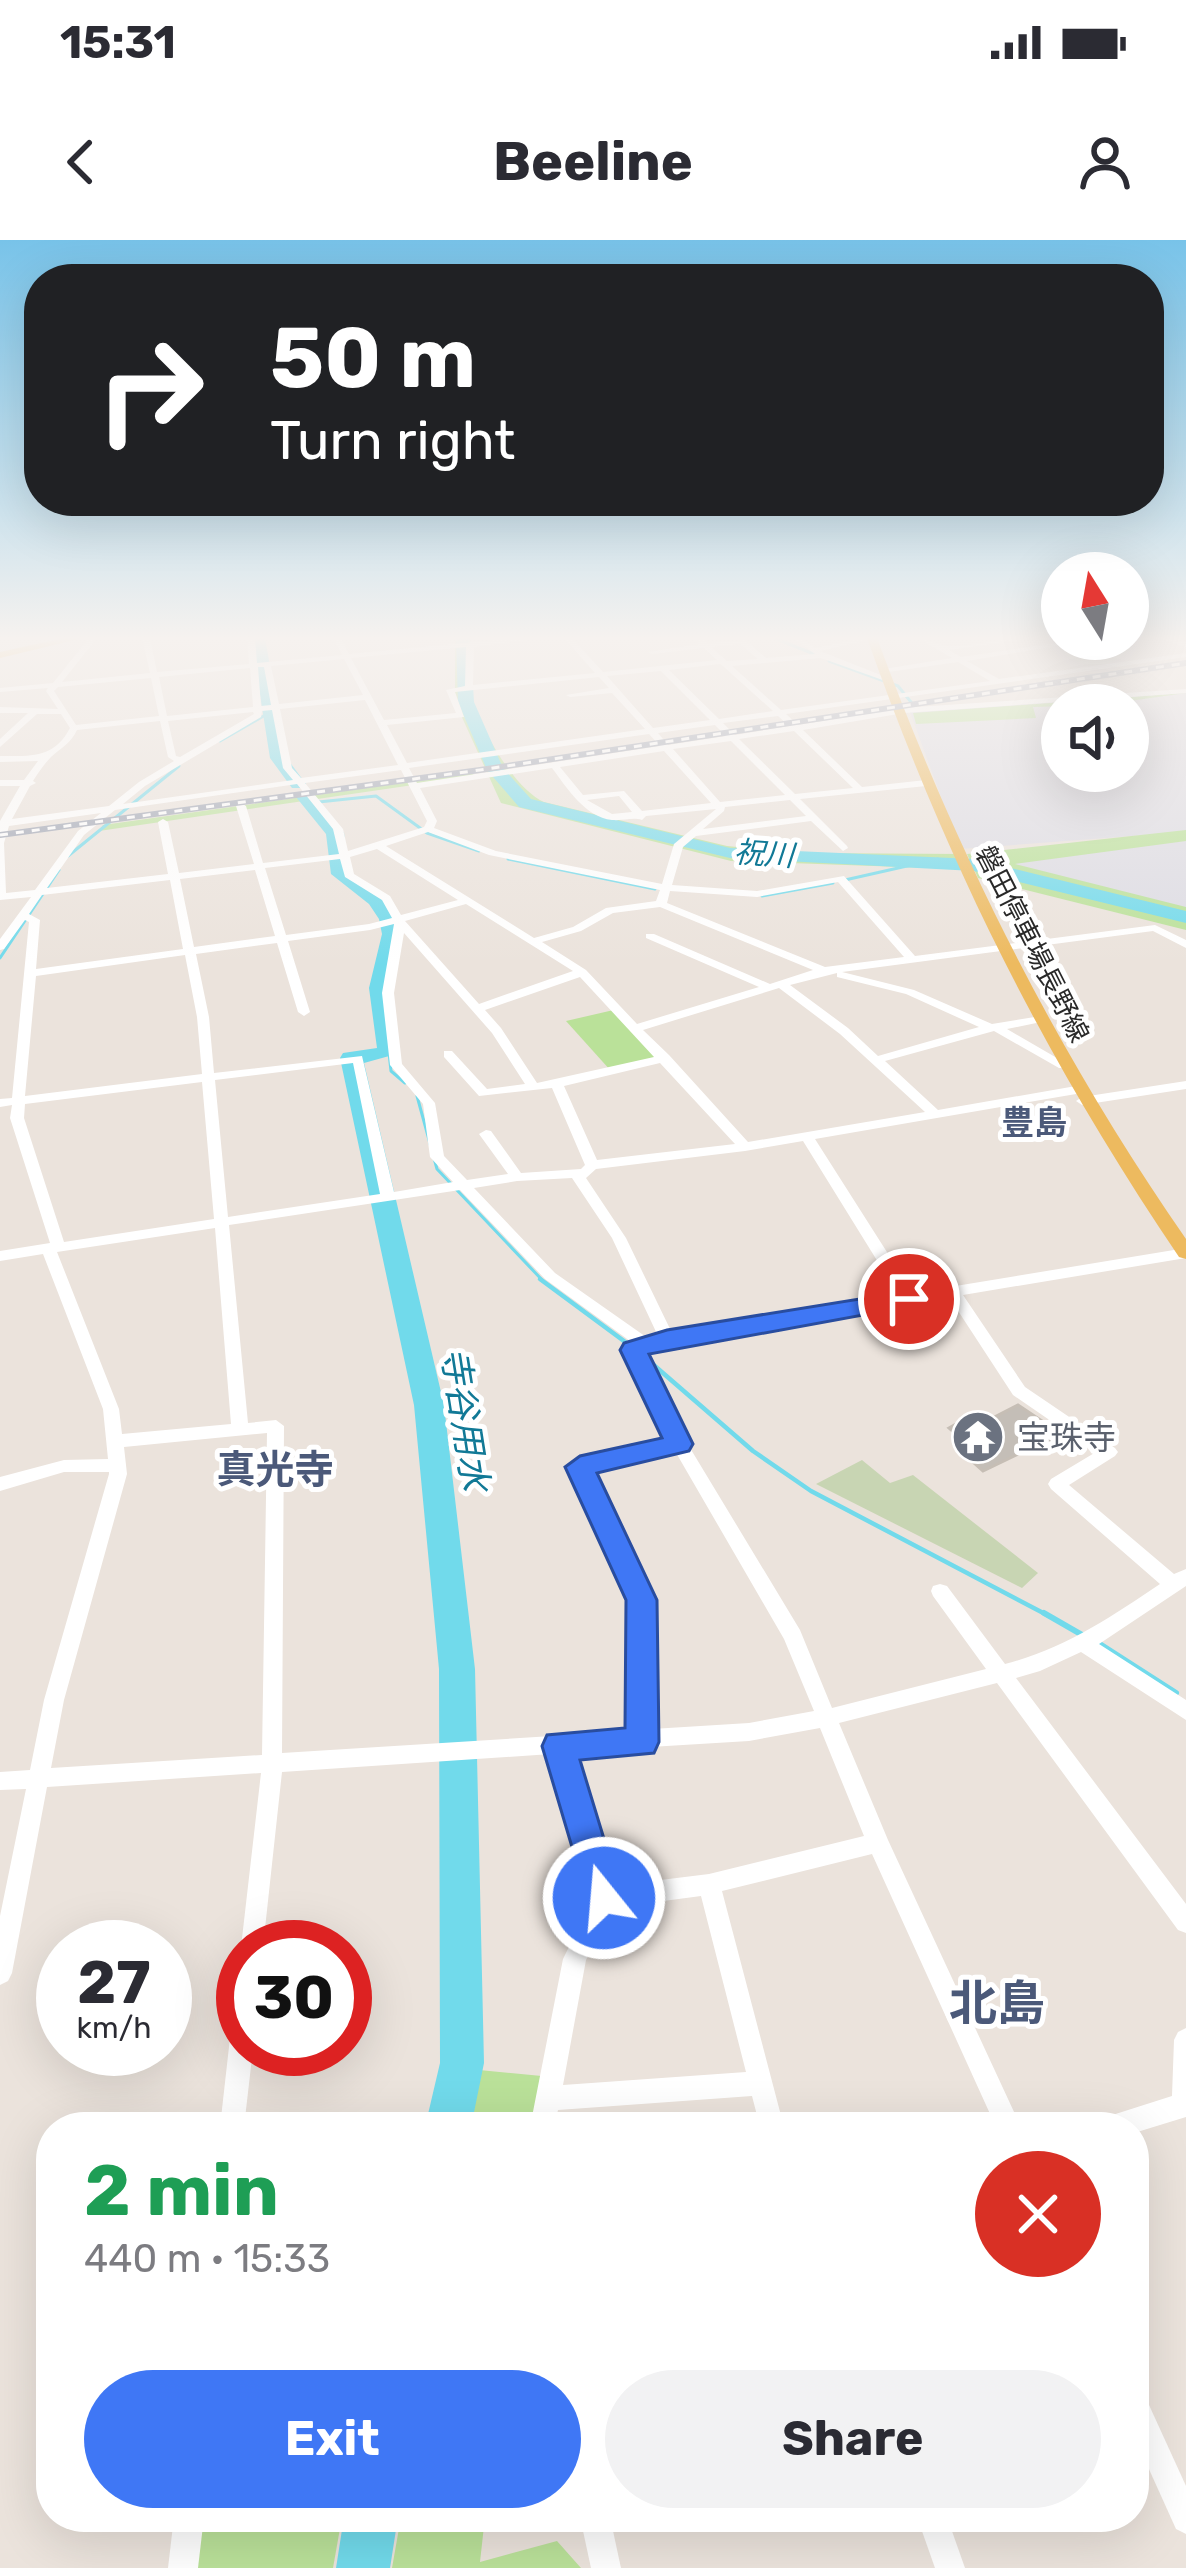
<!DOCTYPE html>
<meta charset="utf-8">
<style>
body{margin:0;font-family:Rubik,"Noto Sans JP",sans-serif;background:#f2f2f3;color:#2b2b33;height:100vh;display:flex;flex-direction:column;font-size:45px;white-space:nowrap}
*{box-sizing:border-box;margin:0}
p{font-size:39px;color:#7c7c81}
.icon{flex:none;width:66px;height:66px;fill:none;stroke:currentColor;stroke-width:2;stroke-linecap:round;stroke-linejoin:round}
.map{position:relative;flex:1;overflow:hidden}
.sheet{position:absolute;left:36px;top:1872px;width:1113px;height:420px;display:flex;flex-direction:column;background:#fff;border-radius:48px;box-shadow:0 12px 48px #0002}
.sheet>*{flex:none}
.hud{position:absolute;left:24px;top:24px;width:1140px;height:252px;border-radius:48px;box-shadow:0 12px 48px #0002;background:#202124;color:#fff;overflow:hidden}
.needle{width:78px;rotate:349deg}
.controls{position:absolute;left:1041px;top:312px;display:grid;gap:24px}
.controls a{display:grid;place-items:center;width:108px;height:108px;border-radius:50%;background:#fff;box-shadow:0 12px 48px #0002;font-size:60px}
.speed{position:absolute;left:36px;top:1680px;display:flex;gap:24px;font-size:60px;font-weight:700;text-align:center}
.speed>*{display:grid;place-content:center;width:156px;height:156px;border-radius:50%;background:#fff;box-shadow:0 12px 48px #0002;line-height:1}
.speed small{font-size:30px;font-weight:400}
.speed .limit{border:18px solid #d22;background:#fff;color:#111}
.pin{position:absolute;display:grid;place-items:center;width:102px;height:102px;color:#fff;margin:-51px;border:6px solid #fff;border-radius:50%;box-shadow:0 3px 12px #0007}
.me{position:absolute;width:132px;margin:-66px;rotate:343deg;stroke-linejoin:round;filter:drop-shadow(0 0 9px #0008)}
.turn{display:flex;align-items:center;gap:42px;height:252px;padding:0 48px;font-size:54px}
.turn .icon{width:156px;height:156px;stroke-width:2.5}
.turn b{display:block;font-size:84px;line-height:102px}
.round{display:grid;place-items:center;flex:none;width:126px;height:126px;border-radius:63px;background:#f2f2f3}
.head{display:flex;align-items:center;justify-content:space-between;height:204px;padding:0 48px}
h1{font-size:72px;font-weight:700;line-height:90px;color:#1e9e55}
.cta{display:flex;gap:24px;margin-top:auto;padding:24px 48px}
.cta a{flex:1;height:138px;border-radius:72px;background:#3f77f5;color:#fff;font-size:48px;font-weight:700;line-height:138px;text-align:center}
.cta a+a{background:#f2f2f3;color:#2b2b33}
.status{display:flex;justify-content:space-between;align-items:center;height:84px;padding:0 60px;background:#fff;direction:ltr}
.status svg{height:33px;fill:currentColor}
header{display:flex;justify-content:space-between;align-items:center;height:156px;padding:0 48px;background:#fff;font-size:54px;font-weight:700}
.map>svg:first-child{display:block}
</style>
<div class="status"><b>15:31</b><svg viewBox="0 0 49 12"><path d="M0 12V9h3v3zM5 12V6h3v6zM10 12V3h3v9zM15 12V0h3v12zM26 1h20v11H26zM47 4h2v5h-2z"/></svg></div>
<header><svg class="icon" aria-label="back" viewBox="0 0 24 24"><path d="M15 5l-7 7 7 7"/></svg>Beeline<svg class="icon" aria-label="person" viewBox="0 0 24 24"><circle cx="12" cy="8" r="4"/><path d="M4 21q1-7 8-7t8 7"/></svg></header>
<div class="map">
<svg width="1186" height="2328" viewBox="0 0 1186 2328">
<rect width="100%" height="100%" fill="#ebe3dc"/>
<g fill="#dddce4" fill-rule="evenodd">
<path d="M1186,452V592L960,609L910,472ZM1062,465H1128V531H1062Z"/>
<polygon points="1186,598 1186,672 957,617"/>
</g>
<g fill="#bae199">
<path d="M455,398H471C469,413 466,431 469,446C476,481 512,548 544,562L727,606L798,613L965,614L958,629L731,621L501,563L455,462Z"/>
<polygon points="1186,453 1101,465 1033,467 1036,478 916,484 913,473"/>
<polygon points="472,533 475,536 99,591 103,585"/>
<polygon points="1186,590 1186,601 1015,624 1186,667 1186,690 978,638 967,614"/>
<polygon points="618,769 665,818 611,831 566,781"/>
<polygon points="479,1830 552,1837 546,1887 469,1887"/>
<polygon points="315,2277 342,2277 333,2328 184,2328 188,2291"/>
<polygon points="401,2277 485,2277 480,2322 557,2301 581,2328 392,2328"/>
</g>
<polygon fill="#c8d5b3" points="862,1220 890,1243 913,1235 1038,1333 1022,1348 816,1244"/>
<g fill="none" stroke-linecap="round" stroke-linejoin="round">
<g stroke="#71daeb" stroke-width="3">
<polyline points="774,398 819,416"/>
<polyline points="829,421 898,446 915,467"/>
<polyline points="220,501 267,474"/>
<polyline points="309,563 376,556 427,593 479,611"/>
<polyline points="68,616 179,526"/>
<polyline points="508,619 655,649"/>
<polyline points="845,640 938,619"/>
<polyline points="762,656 833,643"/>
<polyline points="0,718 59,630"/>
<polyline points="389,813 391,831 405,843"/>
<polyline points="417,856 437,929 544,1042"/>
</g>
<g stroke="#71daeb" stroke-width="4.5">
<polyline points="540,1039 632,1107"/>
<polyline points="641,1114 753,1211 811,1251 1049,1376"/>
</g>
<g stroke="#71daeb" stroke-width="6">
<polyline points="1044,1373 1084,1396"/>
<polyline points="1095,1401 1176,1453"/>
</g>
<g fill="#71daeb" fill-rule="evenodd">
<polygon points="251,398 265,398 286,517 306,544 304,548 292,548 270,518"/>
<polygon points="456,398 470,398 474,462 503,528 531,559 730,608 974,619 1186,671 1186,683 974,631 730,618 519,567 487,530 458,462"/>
<path d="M299,553H311L344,593L349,632C417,680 397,674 391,745C389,766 397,792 400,813L364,823L444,1165L475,1429L484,1823L471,1887H425L440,1823L439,1429L414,1165L340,818L343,813L377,808L369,748L382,694L379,679L369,664L331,634L326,594L296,557Z"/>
<polygon points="344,2277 398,2277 390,2328 336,2328"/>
</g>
</g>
<polygon fill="#c4beb7" stroke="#c6beb5" stroke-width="3" points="1018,1165 1069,1199 1053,1207 1045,1201 983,1231 955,1206 964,1201 949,1188 963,1180 973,1188"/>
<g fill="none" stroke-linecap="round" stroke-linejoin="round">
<g fill="#fff" fill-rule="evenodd">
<path d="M89,398H97L62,442L150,433L142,398H150L157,432L249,424L247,398H255L257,423L342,415L333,398H341L349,414L515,398H543L474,407L473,445L595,433L564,398H572L603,432L717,420L704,408L652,414L648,412L700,404L693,398H702L707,403L745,400L766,418L815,414L793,398H802L815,408L862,398H877L820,411L891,439V443L821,418L732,426L781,470L990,441L958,422L881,433L884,429L952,418L918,398C929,398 936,405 946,406C972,408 999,397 1025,399L949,410L961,417L1080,399H1099L967,421L999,439L1186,413V417L786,474L798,485L900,468L1186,449V453L904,473L803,490L862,547L926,540L931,543L926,546L800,559L847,606L848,608L843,611L811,581L696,596L683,607L672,645L757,651L844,636L915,716L1155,685L1186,700V708L1153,691L842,732L914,750L992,784L1041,776V782L1007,789L1069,825L1067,828H1059L994,791L885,821L938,870L1076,846L1082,850L1076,854L815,899L913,1053L1186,1008V1018L963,1055L1025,1147L1115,1208L1118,1212L1115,1216L1069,1245L1174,1334L1186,1329V1346L1099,1404L1186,1460V1480L1081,1412L1040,1431L1016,1438L1186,1664V1693L1178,1690L997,1443L839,1483L888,1600L1021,1887H996L872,1614L722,1651L784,1887H760L752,1856L558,1870L554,1887H530L563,1719L593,1658L551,1514L282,1532L263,1707H243V1713L241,1707L261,1533L47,1547L12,1733L8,1741L0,1745V1676L26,1549L0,1550V1532L30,1530L44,1460L109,1234V1232H64L0,1251V1237L64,1220L108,1219L103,1169L43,1014L0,1021V1011L50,1003L10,878L12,865L0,867V859L12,858L29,682L25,680L4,709L0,710V699L31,657L0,660V581L20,546H0V540H24L38,521L0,522V516C30,516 54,519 70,488L61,474H37L0,507V499L28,473H0V467L58,469L46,451L48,448L0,452V448L53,443ZM740,404L758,419L727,421L711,407ZM466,407L465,446L446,450L456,473L384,480L351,418ZM344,419L363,455L279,464L271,426ZM720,424L723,426L773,471L719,479L669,430ZM258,427H264L271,465L261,466ZM250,428L253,467L167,476L159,437ZM661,431L710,480L653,488L607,436ZM599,437L609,448L566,455L570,457L612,453L645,489L407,523L387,485L464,477L455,452ZM151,438L159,476L76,485L54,451L58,447ZM365,460L398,525L301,538L292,528L280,469ZM272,470L283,528L293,540L123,564L145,546L261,477L262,471ZM253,472L254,474L180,517L176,516L168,481ZM778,476L789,486L735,495L723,483ZM160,481L168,517L174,521L139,542L109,566L12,579L30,546L36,543L33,541C38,533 44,524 51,517C61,508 71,503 77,490ZM715,485L726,496L668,505L658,493ZM794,491L853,548L795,554L739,499ZM649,494L660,506L417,543L409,528ZM731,501L785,555L720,562L673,509ZM664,511L711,563L642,571L624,551L583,555L560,527ZM552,528C567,548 585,577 612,580C624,581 632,577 642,580L646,576L716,569L674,604L662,644L496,611L434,588L437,581L420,548ZM401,530L427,581L424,587L348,611L343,589L305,543ZM297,544L333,589L339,614L263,623L246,566L241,563L236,566L254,624L179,633L168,582L163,579L158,582L168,634L47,648L84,595L115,570ZM619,556L632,572L612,574L587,560ZM790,560L806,576L703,589L724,571L725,567ZM101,573L78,591L35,650L6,653L4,603L9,586ZM428,592L489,615L660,650L656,661L606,668L573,687L534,698L386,606ZM377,609L458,660L401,675L390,656L354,634L350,617ZM340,619L345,637L382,660L392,678L369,684L286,695L265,628ZM255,630L275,696L194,707L180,639ZM170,640L183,709L36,729L40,680L29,674L42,655ZM838,642L904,717L825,727L667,663L670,651L757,657ZM466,664L573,731L479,764L405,681ZM660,667L813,730L770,744L654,694H646V698L759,747L637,784L586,730L542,702L581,691L613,673ZM394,684L382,753L390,825L423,864L430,917L453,942L394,952L362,816L214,833L209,777L196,714L277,703L298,772L304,776L310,772L288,701L370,690ZM404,693L492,793L525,844L487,849L452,811H444V817L479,856L552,848L585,925L581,929L521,933L491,891L486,890L479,894L508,934L467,940L444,916L435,863L402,824L394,753ZM185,715L197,777L202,834L25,856L36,736ZM837,733V737L906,754L979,787L878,816L848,788L790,745ZM580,737L654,817L537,843L501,788L485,770ZM779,748L840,794L925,872L748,902L669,815L643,790ZM353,823L380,954L228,977L215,840ZM660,823L735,904L597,920L564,846ZM202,842L214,979L64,1002L24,878L25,864ZM803,901L899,1056L672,1093L626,998L586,938L596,929L745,911ZM572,938L612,998L658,1096L649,1099L555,1033L474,948L517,941ZM460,950L545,1039L634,1104L625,1110L669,1200L580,1221L574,1222L571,1227L633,1359L632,1491L282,1513L284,1186L276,1180L248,1183L229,985ZM215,988L231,1184L122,1194L119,1169L57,1012ZM949,1057L1013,1155L1096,1212L1051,1239L1048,1244L1051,1249L1160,1344C1111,1377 1064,1409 1005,1424L947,1346L940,1344L933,1346L931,1351L933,1356L986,1429L832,1468L800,1390L687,1203L642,1113L669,1104ZM267,1193L262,1515L51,1528L64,1460L127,1234L124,1207ZM675,1211L784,1399L814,1471L749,1483L652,1489L651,1359L590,1231ZM820,1488L864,1596L709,1634L612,1646L571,1513L635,1508L642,1511L650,1507L749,1501ZM701,1656L746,1832L563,1845L586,1720L611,1668Z"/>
<polygon points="1164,398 1186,402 1186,407 1165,400"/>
<polygon points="1186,841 1186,849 1082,865 1076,861 1082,857"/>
<polygon points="243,1777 243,1809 253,1809 244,1887 220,1887 231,1789 235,1781"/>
<polygon points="1186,1788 1186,1877 1134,1893 1134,1887 1100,1887 1103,1878 1172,1856 1174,1800 1178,1792"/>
<polygon points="1134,2150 1144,2154 1186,2246 1186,2294 1176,2289 1134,2196"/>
<polygon points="174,2277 204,2277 198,2328 168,2328"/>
<polygon points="580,2277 610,2277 621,2328 591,2328"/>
<polygon points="917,2277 947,2277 965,2328 935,2328"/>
</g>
<g fill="#edba5f" fill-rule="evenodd">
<polygon points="64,398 83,398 0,418 0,412"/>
<path d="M867,398H877C956,612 1056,812 1186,999V1019L1179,1017C1044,817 948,626 867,398Z"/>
</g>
<g stroke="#9ea4b3" stroke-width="6">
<polyline id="rail" points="0,595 480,530 1186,423"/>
</g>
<use href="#rail" stroke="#fff" stroke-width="3" stroke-dasharray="8" stroke-linecap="butt"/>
</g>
<linearGradient id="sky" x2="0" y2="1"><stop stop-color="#78c3e9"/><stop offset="0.55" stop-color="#f6f2ef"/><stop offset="1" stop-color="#f6f2ef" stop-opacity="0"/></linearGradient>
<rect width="1186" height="724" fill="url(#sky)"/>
<polygon fill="#3f77f5" stroke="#294d9f" stroke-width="3" points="909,1051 922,1059 918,1065 649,1114 693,1204 689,1211 597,1233 657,1360 659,1502 654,1513 580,1520 622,1658 617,1671 604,1676 591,1671 542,1506 547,1495 625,1488 626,1360 565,1227 580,1216 662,1198 620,1110 624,1103 667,1090"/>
<defs>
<g id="temple-disc" transform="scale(2.7)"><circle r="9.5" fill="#6b7280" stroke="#fff"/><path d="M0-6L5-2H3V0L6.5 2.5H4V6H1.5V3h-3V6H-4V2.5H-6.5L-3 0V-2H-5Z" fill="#fff"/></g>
</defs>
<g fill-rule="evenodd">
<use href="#temple-disc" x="978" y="1197"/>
</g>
<g text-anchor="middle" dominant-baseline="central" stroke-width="10" stroke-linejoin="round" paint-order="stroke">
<g font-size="27" fill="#292929" stroke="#fff">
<text transform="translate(1032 704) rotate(63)">磐田停車場長野線</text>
</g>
<g font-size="30" font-style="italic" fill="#117996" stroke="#fff">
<text transform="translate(764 614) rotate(4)">祝川</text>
</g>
<g font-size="33" font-weight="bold" fill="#4b5979" stroke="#fff">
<text x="1034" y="882">豊島</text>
</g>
<g font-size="33" fill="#5b616d" stroke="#fff" text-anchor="start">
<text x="1017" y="1197">宝珠寺</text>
</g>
<g font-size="36" font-style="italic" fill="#117996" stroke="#fff">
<text transform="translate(465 1179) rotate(81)">寺谷用水</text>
</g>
<g font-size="39" font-weight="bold" fill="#4b5979" stroke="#fff">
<text x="275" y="1230">真光寺</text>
</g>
<g font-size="48" font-weight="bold" fill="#4b5979" stroke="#fff">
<text x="997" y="1763">北島</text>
</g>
</g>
</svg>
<div class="controls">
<a><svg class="needle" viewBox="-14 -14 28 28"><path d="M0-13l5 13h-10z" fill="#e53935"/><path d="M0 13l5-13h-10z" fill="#7c7c81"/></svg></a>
<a><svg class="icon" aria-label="sound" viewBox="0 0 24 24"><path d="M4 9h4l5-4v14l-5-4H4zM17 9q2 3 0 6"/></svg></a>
</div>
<div class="speed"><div>27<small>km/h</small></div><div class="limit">30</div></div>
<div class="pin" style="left:909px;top:1059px;background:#d93025"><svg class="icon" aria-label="arrive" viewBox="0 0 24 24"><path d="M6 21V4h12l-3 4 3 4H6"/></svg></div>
<svg class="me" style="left:604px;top:1658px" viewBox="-20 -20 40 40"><circle r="17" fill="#3f77f5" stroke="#fff" stroke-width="3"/><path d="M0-11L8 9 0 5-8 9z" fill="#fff"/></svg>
<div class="hud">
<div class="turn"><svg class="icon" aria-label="right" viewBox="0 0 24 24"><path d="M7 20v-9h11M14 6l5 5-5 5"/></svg><div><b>50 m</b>Turn right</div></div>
</div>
<section class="sheet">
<div class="head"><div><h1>2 min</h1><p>440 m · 15:33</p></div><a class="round" style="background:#d93025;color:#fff"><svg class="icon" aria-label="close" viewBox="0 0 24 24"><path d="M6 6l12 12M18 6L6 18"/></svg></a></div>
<div class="cta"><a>Exit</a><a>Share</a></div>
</section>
</div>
